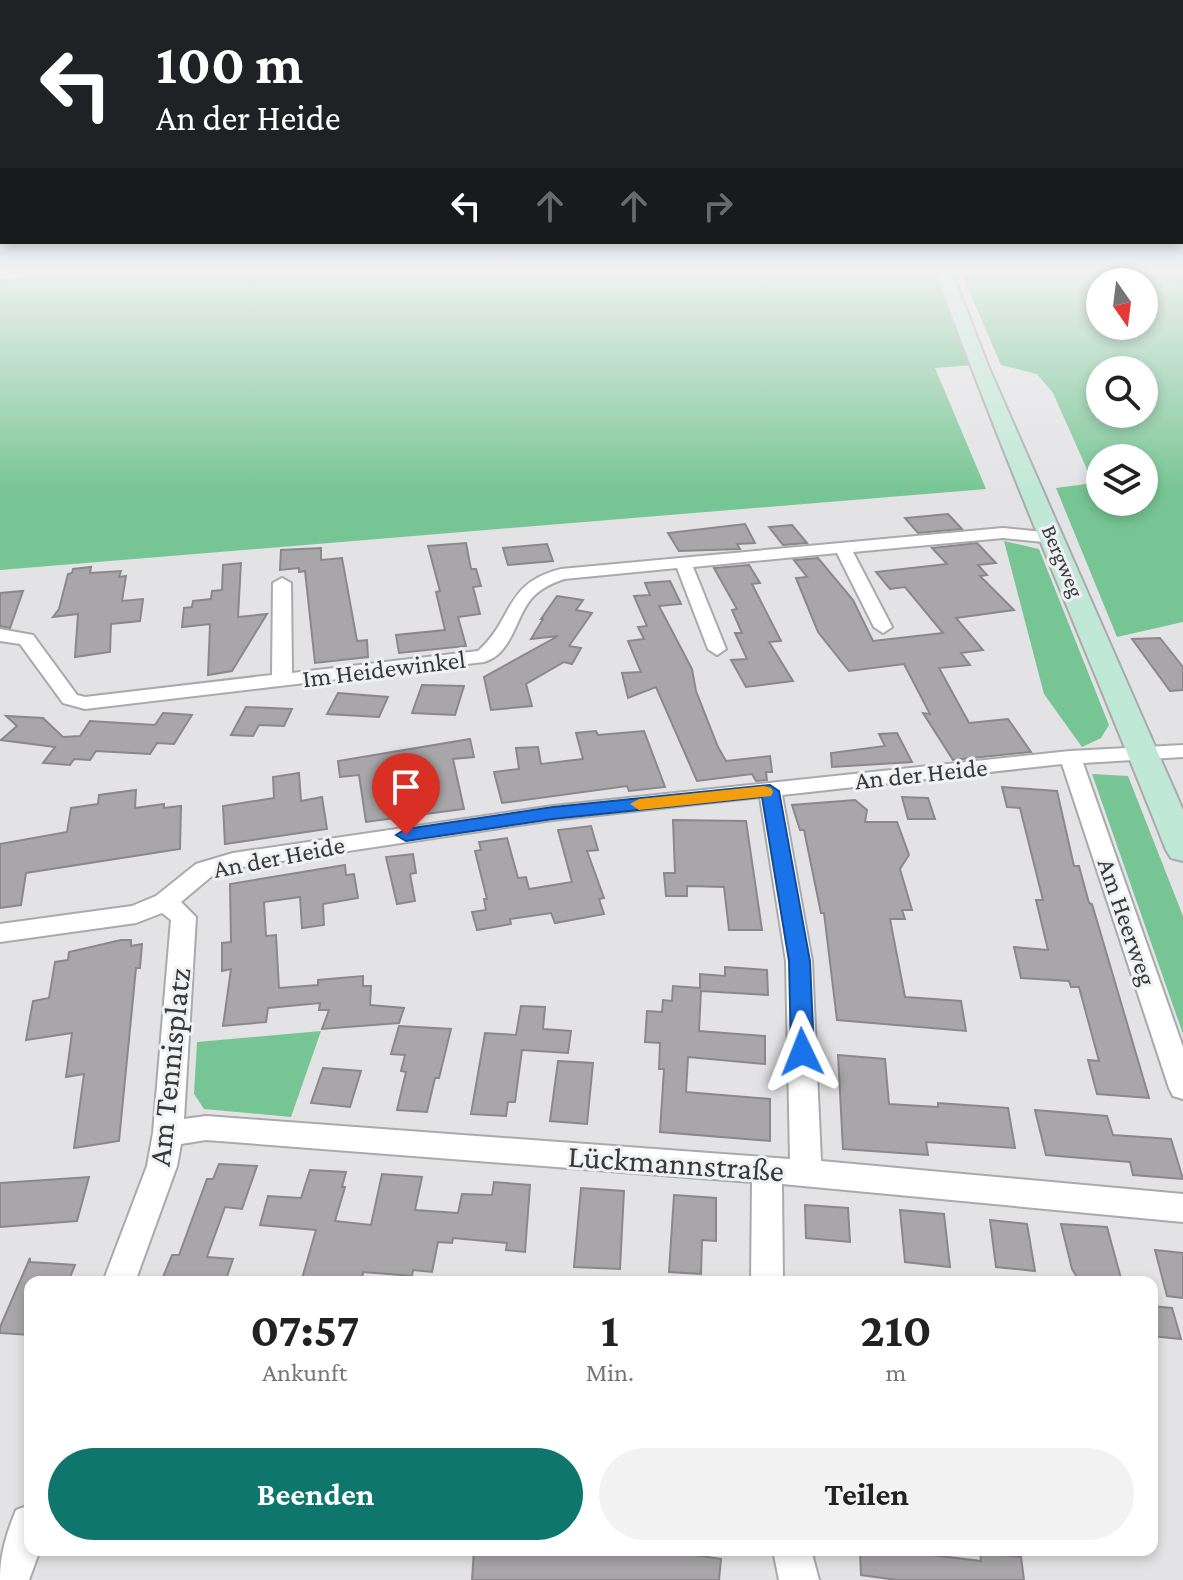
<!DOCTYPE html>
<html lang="de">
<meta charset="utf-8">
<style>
body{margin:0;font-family:"Crimson Pro",serif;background:#f2f2f2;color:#222;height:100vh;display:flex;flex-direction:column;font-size:30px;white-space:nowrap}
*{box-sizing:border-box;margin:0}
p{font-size:26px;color:#767676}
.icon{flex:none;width:44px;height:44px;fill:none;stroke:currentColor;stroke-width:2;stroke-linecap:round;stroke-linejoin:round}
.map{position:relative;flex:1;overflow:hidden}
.sheet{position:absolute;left:24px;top:1276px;width:1134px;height:280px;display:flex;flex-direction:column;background:#fff;border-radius:16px;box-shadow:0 4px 12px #0003}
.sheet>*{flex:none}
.hud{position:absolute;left:0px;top:0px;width:1184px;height:244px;box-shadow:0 4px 12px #0003;background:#202124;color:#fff;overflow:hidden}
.needle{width:52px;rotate:166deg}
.tools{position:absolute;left:1086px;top:268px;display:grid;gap:16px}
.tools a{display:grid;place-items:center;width:72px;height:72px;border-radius:50%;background:#fff;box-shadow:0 4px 12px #0003;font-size:40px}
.pin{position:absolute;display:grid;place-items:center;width:68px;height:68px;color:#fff;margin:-82px -34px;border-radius:50% 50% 50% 0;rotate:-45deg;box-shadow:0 0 8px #0007}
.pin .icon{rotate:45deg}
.me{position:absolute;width:88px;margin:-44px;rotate:358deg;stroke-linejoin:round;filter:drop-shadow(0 0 6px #0008)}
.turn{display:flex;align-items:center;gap:28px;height:168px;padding:0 24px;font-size:36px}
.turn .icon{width:104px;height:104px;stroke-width:2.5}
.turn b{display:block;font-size:56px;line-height:68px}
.lanes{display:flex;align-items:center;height:76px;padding:0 24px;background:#0003;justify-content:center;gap:40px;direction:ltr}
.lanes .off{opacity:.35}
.eta{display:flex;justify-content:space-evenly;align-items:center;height:136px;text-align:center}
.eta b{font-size:48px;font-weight:700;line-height:56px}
.primary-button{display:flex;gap:16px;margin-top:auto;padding:16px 24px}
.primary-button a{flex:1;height:92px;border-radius:48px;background:#0f766e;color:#fff;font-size:32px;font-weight:700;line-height:92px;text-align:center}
.primary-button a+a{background:#f2f2f2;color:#222}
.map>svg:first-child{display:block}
</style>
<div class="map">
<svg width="1183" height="1580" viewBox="0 0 1183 1580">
<rect width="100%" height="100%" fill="#e3e3e5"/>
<g fill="#77c594" fill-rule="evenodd">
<polygon points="56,272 937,272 974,365 935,368 986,489 0,570 0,278"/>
<path d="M961,272H1183V622L1117,637L1056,488L1093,483L1053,393L1037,374L1001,365ZM1144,282V326H1100V282ZM1100,370H1144V414H1100ZM1144,458V502H1100V458Z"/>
<polygon points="1004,541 1039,549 1109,725 1101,738 1082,747 1044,694"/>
<polygon points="1092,774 1128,776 1183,916 1183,1034"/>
<polygon points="321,1031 291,1117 204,1109 194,1094 197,1042"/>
</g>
<g fill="#a8a6a8" stroke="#8a888a" stroke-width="2">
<polygon points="948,514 962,529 918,533 905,518"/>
<polygon points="745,524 755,543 737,544 740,549 679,551 668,533"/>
<polygon points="792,525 807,543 783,545 769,527"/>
<polygon points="466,543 471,569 476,569 481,586 473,587 480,614 458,617 466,646 399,653 396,635 445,630 436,592 440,591 428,546"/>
<polygon points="977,543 996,563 978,565 987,575 980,576 1014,610 956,618 983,650 961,653 970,665 939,668 969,723 1008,719 1031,752 953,760 923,713 930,714 904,664 849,671 818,632 796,578 807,577 794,560 818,558 853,600 873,641 943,633 905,587 890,589 876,572 947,564 932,548"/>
<polygon points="547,544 553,561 508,565 503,548"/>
<polygon points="321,548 321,560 342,558 357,641 367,640 368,657 315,663 305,571 299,572 299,568 280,570 281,550"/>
<polygon points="241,563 238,617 267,614 232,671 208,675 210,624 182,627 184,608 192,607 193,601 211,599 212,591 222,590 223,565"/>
<polygon points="749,565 760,583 752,584 781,641 769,642 793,681 746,687 731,660 747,659 735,633 742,633 732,610 737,609 714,568"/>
<polygon points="91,567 90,573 121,571 119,577 126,576 122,601 143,599 140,621 111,624 110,652 75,657 78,614 53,617 59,609 68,574 72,573 73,569"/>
<polygon points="670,581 681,604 659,606 692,669 696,691 718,747 726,761 770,756 772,772 766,772 767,780 756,781 752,774 697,781 656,687 628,698 622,673 641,672 628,641 644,639 638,627 647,626 634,596 650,595 645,583"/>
<polygon points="23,591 10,628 0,626 0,593"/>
<polygon points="557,596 583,600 576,610 592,613 569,646 581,648 572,664 564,662 526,684 532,706 491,710 484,677 558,636 531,639 543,619 541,619"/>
<polygon points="1160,638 1183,667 1183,690 1170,691 1132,639"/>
<polygon points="422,685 464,686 455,715 412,713"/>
<polygon points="338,693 388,697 379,717 327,714"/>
<polygon points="246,707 292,709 284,726 259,725 253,736 231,735"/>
<polygon points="163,713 192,715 174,744 157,743 150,754 96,751 90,760 74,759 70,765 43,763 55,747 1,740 17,726 6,716 43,718 63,737 80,736 90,721 155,725"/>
<polygon points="596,731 598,735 644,731 665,787 629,791 627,786 502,803 494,772 519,769 516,748 538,747 541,764 583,759 576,733"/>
<polygon points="897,733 912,762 832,767 831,753 885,746 879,734"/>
<polygon points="470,739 474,757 453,759 464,809 366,822 359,775 340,777 338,761"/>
<polygon points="299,773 301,801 322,797 327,829 225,844 223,806 274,798 273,777"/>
<polygon points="1002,787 1057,791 1074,866 1079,866 1089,903 1092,904 1149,1098 1097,1094 1088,1060 1099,1061 1079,987 1071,987 1069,981 1021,978 1014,947 1048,950 1036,900 1043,900 1020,808 1007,807"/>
<polygon points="136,790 135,808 164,804 164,808 181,806 180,849 26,873 21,905 0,908 0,844 67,832 71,808 98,804 99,795"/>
<polygon points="902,797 928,798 935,819 908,819"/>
<polygon points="855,800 867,810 865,822 897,822 909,855 900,869 912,910 902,910 905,919 890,919 905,997 961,1001 966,1031 837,1020 824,913 821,913 804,830 800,830 792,805"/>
<polygon points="673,820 746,821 762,930 729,930 724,887 687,886 687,896 666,896 664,873 675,873"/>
<polygon points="591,826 598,850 587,851 604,898 599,899 604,914 555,923 551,913 510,919 511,924 477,930 472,912 486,910 484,899 487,899 475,851 481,850 479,842 507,838 518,878 526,877 529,889 572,882 558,830"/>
<polygon points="413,854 416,873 410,874 415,901 397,904 386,857"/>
<polygon points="345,865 346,875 354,874 358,898 323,904 324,925 302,928 300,897 264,902 266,936 276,935 279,988 318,985 318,980 363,976 363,986 371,986 370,1005 404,1008 399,1023 322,1029 329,1010 319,1010 320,1003 268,1008 266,1022 223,1026 231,969 222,971 222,943 231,942 230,884"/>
<polygon points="121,940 131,940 131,946 142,944 140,968 136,968 119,1141 74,1148 84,1074 66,1077 72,1033 26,1040 33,1001 49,998 55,962 68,960 69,952"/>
<polygon points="725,967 767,970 768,995 701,991 699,1031 765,1036 765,1064 688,1057 686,1092 770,1099 770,1141 660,1132 664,1069 659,1069 660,1043 645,1042 647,1011 662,1012 663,1000 672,1001 673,986 700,988 700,974 725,976"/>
<polygon points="521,1006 545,1007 543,1029 571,1031 568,1053 522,1050 515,1102 508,1102 506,1116 471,1114 485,1033 516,1035"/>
<polygon points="399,1026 451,1029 439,1078 435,1078 427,1112 397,1110 406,1072 401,1071 405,1055 391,1054"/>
<polygon points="838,1055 885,1059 889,1104 938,1107 938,1103 1008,1108 1015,1148 926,1142 928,1155 843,1149"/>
<polygon points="558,1061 593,1063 587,1124 550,1121"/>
<polygon points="323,1068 361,1071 350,1107 311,1103"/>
<polygon points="1035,1110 1107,1116 1113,1135 1171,1139 1183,1179 1133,1175 1130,1162 1046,1155"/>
<polygon points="219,1164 257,1166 242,1209 225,1207 207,1257 233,1259 225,1282 161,1282 172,1255 179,1255 207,1179 213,1179"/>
<polygon points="310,1170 346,1172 342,1187 345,1187 335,1221 371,1225 382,1174 422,1177 415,1210 458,1213 462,1194 492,1195 494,1182 530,1185 525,1252 506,1250 507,1243 453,1238 452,1243 438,1242 432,1272 413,1270 412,1276 363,1272 362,1280 320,1278 319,1282 301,1282 316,1230 260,1225 268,1196 301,1198"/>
<polygon points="89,1177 77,1221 0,1227 0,1183"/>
<polygon points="581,1188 624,1191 620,1269 574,1267"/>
<polygon points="674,1195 716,1198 716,1241 702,1240 701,1274 669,1272"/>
<polygon points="805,1205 848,1208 850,1242 806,1238"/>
<polygon points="900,1210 944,1214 950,1267 905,1262"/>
<polygon points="990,1220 1027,1224 1035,1271 996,1267"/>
<polygon points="1061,1224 1107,1227 1122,1282 1080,1282 1072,1269"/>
<polygon points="1155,1250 1183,1253 1183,1298 1167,1296"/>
<polygon points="30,1258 30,1262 75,1265 68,1282 30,1282 30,1335 0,1333 0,1327"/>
<polygon points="1152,1306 1172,1308 1181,1339 1152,1336"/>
<polygon points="474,1550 664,1550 721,1559 719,1580 472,1580"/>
<polygon points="860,1550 915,1550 916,1553 981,1561 980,1552 1021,1557 1024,1580 897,1580 861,1575"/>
</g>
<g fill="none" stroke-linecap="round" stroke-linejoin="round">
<g stroke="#aaaaac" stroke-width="4">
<g id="street">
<polygon points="44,272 39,275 0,279 0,273"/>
<path d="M1003,528L1053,533L1061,538L1053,543L1003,538L853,552L892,627L883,633L874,627L837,553L693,567L726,649L717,655L708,649L677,568L564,579C550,584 537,590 528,603C515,622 510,655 484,662L85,709L63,703L20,644L0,641V629L33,635L77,695L85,697L272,675L273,583L282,578L291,583L292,673L478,651C514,619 504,583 561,569Z"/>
<path d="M1183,745V757L1083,763L1183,1047V1099L1173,1096L1169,1088L1062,764L782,795L812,961L821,1161L1183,1194V1222L782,1184L783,1282H751L752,1182L206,1140L181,1144L177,1166L135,1282H103L147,1166L153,1133L171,920L162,913L136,923L0,942V924L132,906L156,896L196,864L233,853L553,806L1070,751ZM760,797L786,961L790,1159L206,1116L184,1119L196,917L181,902L212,876L235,868L553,820Z"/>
<path d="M30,1505V1550H40L29,1580H0C0,1554 6,1535 16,1510Z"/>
<polygon points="773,1550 811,1550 819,1580 779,1580"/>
</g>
</g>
<g stroke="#aaaaac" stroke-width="4">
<path id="secondary" d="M936,272H952L989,368L1183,810V861L1171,858L1166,850C1090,657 1006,467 936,272Z"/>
</g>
<use href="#street" fill="#fff" fill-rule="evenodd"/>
<use href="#secondary" fill="#c0e8d6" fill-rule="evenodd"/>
</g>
<linearGradient id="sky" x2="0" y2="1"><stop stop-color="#70aee4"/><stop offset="0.55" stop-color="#f2f2f3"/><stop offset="1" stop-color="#f2f2f3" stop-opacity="0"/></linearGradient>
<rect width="1183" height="493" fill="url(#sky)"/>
<polygon fill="#1a73e8" stroke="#114b97" stroke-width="2" points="770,785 779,791 810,961 814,1052 810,1058 802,1061 794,1058 791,1052 789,961 762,797 553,819 406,841 396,835 406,829 553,807"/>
<polygon fill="#f59e0b" points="764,786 771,788 773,792 771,796 639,810 630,804 639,799"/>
<g text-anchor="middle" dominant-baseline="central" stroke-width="6" stroke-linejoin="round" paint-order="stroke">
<g font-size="22" fill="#39393a" stroke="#f0f1f3">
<text transform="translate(1063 561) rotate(67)">Bergweg</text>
</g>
<g font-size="26" fill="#39393a" stroke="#f0f1f3">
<text transform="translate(384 669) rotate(-7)">Im Heidewinkel</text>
<text transform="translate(921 774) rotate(-6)">An der Heide</text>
<text transform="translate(279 857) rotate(-11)">An der Heide</text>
<text transform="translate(1127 922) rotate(71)">Am Heerweg</text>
</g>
<g font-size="32" fill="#39393a" stroke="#f0f1f3">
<text transform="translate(169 1067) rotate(-84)">Am Tennisplatz</text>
<text transform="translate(676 1163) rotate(4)">Lückmannstraße</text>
</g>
</g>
</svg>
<div class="tools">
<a><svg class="needle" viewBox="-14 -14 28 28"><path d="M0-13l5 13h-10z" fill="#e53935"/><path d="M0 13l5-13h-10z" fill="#767676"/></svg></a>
<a><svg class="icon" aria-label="search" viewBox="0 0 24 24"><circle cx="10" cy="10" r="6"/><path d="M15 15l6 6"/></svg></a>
<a><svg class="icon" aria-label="layers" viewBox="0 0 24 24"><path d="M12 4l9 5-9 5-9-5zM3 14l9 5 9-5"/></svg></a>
</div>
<div class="pin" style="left:406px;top:835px;background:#d93025"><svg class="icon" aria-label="arrive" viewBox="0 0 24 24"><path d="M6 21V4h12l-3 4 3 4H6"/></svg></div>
<svg class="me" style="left:802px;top:1052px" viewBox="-20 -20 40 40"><path d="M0-17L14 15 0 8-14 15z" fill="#1a73e8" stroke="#fff" stroke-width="4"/></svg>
<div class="hud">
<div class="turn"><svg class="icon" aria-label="left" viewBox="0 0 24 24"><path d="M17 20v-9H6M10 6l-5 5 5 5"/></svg><div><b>100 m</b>An der Heide</div></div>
<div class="lanes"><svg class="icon" aria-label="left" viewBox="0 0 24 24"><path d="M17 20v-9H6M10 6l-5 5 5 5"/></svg><svg class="icon off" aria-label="ahead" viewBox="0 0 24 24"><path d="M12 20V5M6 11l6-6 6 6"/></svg><svg class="icon off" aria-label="ahead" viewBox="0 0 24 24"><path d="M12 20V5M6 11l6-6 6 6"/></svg><svg class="icon off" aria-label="right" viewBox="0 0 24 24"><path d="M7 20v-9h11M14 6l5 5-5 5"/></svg></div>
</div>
<section class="sheet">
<div class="eta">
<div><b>07:57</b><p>Ankunft</p></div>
<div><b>1</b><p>Min.</p></div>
<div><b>210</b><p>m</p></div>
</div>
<div class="primary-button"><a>Beenden</a><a>Teilen</a></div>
</section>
</div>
